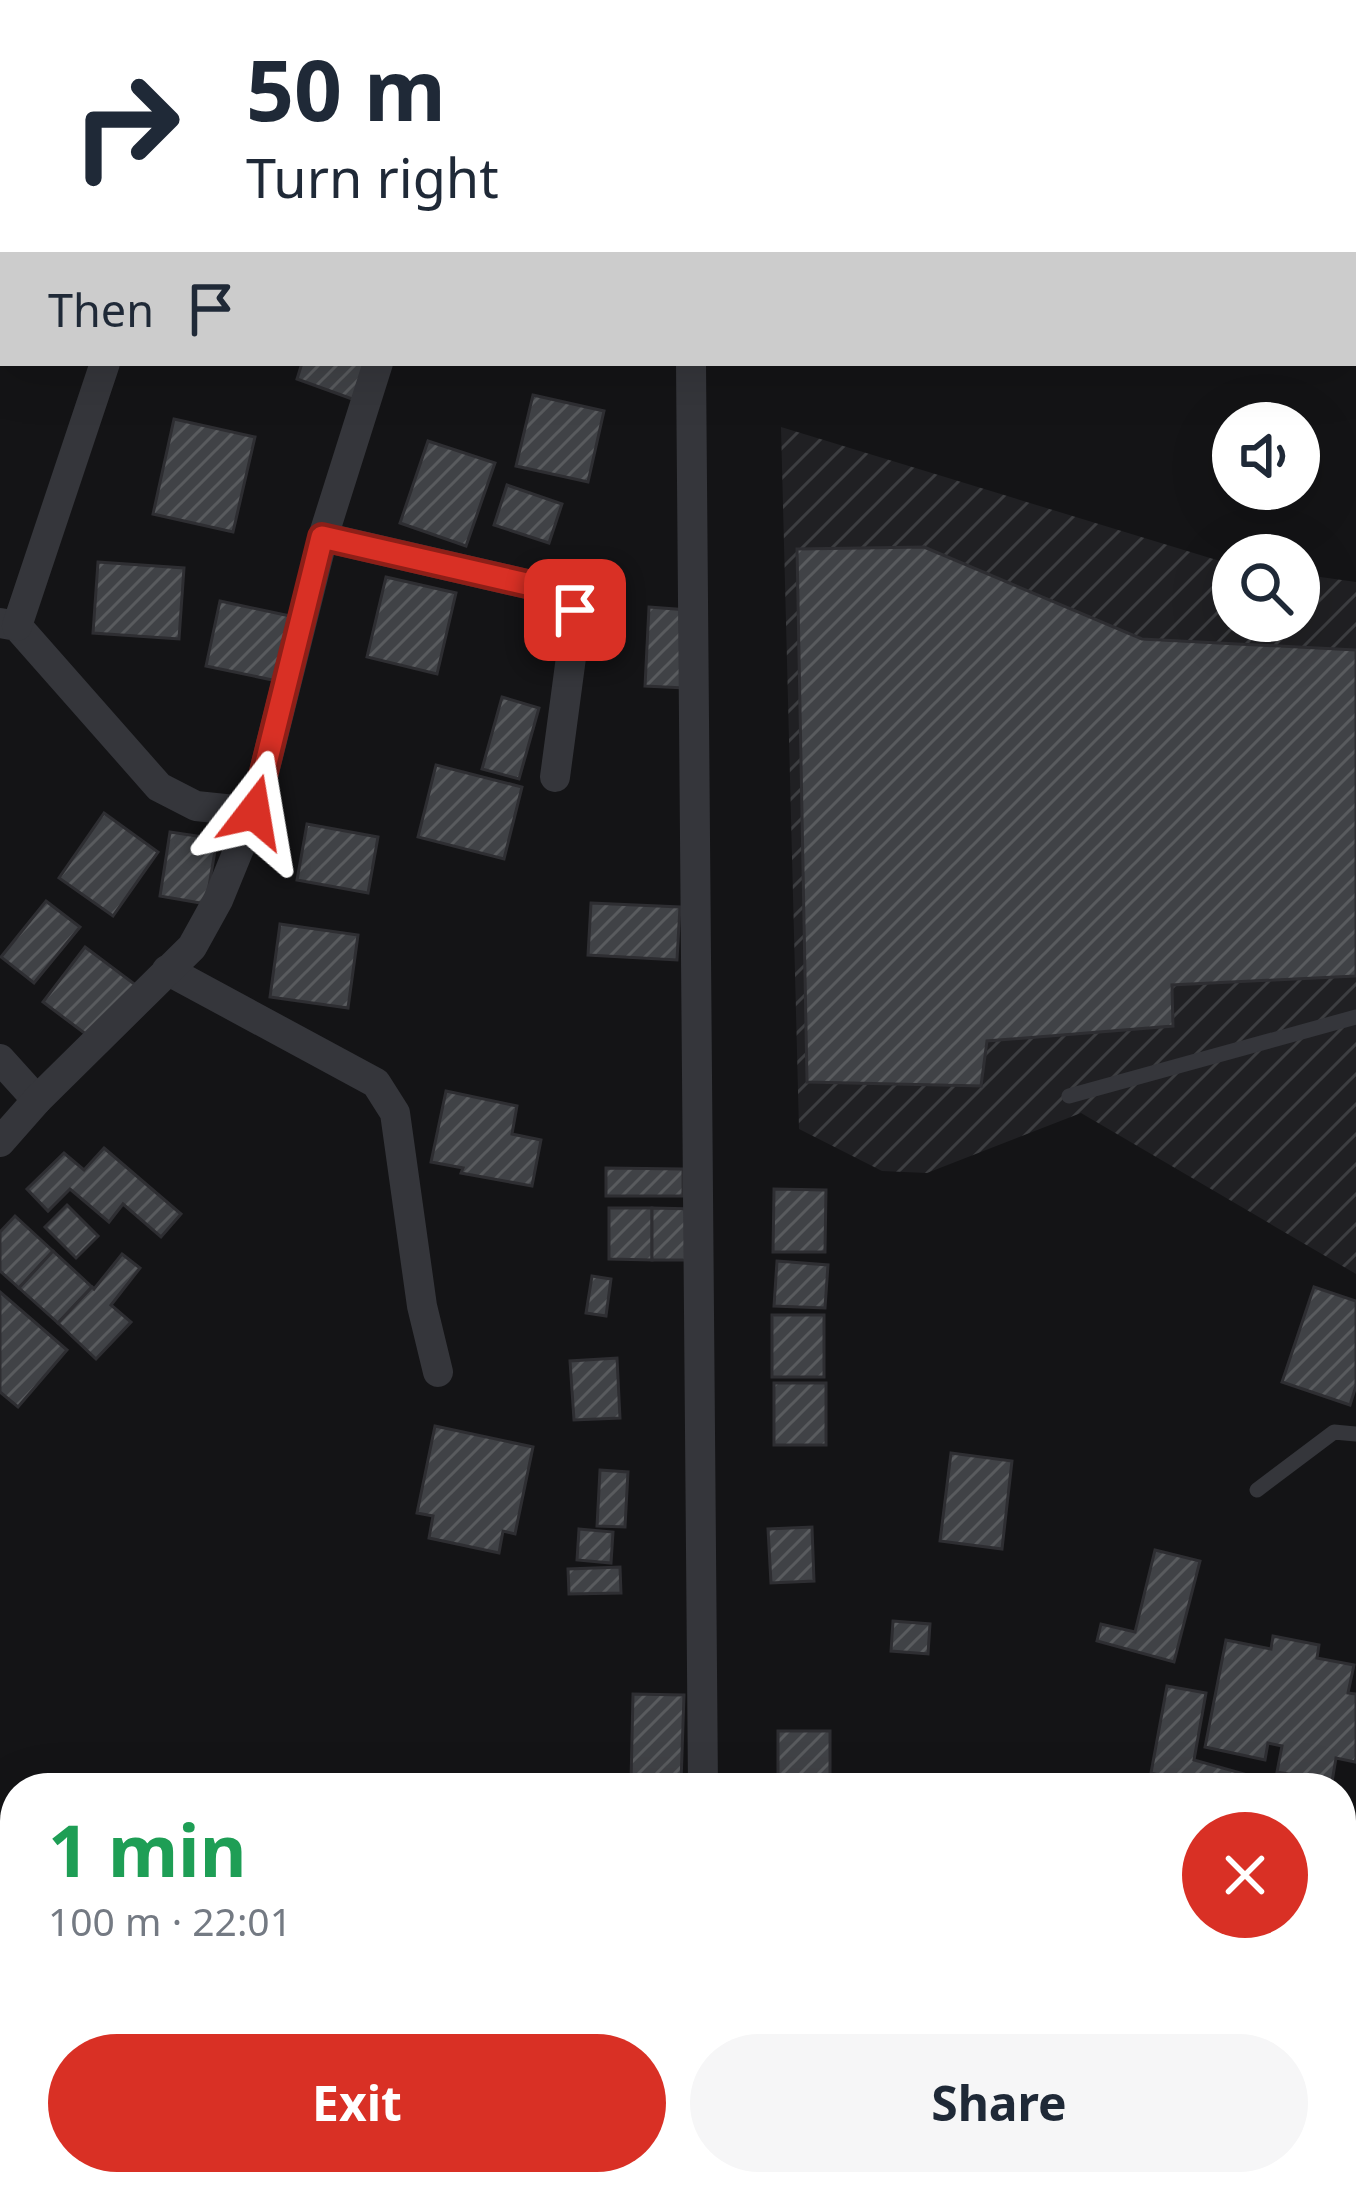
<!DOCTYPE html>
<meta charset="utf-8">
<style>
body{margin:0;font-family:"Noto Sans",sans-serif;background:#f6f6f7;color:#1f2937;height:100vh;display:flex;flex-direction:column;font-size:45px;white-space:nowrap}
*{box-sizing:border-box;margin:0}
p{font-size:39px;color:#747a83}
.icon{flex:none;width:66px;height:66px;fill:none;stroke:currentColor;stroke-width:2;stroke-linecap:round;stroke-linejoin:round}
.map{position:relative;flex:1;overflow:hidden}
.details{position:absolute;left:0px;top:1773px;width:1356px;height:423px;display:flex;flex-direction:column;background:#fff;border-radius:48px 48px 0 0;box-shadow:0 12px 48px #0002}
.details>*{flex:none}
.guide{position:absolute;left:0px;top:0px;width:1356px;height:366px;box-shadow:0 12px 48px #0002;background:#fff;color:#1f2937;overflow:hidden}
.fabs{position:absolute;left:1212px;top:402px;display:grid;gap:24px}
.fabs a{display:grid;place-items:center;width:108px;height:108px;border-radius:50%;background:#fff;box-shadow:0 12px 48px #0002;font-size:60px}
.pin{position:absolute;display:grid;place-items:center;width:102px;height:102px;color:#fff;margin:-51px;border-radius:24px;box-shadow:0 6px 18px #0006}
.me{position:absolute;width:132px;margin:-66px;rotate:14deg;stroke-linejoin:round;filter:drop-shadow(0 0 9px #0008)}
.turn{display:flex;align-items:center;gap:42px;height:252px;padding:0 48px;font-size:54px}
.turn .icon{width:156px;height:156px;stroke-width:2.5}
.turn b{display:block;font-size:84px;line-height:102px}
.then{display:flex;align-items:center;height:114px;padding:0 48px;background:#0003;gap:24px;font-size:45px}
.round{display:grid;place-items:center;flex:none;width:126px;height:126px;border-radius:63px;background:#f6f6f7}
.headline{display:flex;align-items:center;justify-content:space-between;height:204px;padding:0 48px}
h1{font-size:72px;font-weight:700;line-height:90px;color:#1e9e55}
.cta{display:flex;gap:24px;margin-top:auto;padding:24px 48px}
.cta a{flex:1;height:138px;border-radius:72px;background:#d93025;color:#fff;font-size:48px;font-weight:700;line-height:138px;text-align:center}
.cta a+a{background:#f6f6f7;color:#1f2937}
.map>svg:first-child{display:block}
</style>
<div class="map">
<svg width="1356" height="2195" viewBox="0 0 1356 2195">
<defs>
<pattern id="industrial-furrows" width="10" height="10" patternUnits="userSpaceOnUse" patternTransform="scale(3)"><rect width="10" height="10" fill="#202023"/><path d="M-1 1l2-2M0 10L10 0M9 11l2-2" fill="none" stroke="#3d3e41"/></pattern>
<pattern id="building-hatch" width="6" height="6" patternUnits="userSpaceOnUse" patternTransform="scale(3)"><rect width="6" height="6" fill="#404246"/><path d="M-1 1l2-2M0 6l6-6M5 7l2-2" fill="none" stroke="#595b5e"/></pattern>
</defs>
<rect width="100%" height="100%" fill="#141416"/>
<polygon fill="url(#industrial-furrows)" points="781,427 1233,565 1233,621 1299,621 1299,574 1356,582 1356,1274 1081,1113 927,1173 882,1171 799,1129"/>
<g fill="url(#building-hatch)" stroke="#2e2e32" stroke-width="3">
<polygon points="302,363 368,363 355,400 297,379"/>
<polygon points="533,395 604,411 588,482 516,466"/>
<polygon points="174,419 255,437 233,532 153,514"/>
<polygon points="428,441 495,463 466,546 400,523"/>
<polygon points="507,485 562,504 549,543 494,525"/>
<polygon points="924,547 1142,639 1356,650 1356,976 1172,985 1173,1026 987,1041 981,1086 807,1082 797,549"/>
<polygon points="98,562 184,568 179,639 93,633"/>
<polygon points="386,577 456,593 437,674 367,657"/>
<polygon points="220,601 290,616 277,681 206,666"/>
<polygon points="649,607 688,610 684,688 645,686"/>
<polygon points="502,697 539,708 519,779 482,769"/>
<polygon points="436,765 522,787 504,859 418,837"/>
<polygon points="104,813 158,852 113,916 59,878"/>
<polygon points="307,824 378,837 368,893 297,880"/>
<polygon points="170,832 217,839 206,904 160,896"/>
<polygon points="46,901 80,927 34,983 1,957"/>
<polygon points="591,903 680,907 677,960 588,955"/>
<polygon points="280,924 358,935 348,1008 270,997"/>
<polygon points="85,947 137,986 95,1041 43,1002"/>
<polygon points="446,1091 517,1106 512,1134 541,1140 532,1186 461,1173 463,1168 431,1162"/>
<polygon points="104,1148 181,1214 161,1237 123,1204 109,1222 70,1189 48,1211 27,1189 64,1153 84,1170"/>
<polygon points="606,1168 683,1169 683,1196 606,1196"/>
<polygon points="774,1189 826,1190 825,1252 773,1252"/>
<polygon points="67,1205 98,1236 76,1258 45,1227"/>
<polygon points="609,1208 652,1208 652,1260 609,1259"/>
<polygon points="652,1208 695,1209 694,1260 652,1260"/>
<polygon points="15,1216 53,1251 19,1288 0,1271 0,1232"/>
<polygon points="53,1251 92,1287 58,1323 19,1288"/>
<polygon points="122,1254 140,1268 111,1305 131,1322 96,1359 58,1323 92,1287 94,1289"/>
<polygon points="777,1261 828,1265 825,1308 774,1306"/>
<polygon points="592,1276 611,1279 606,1316 586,1313"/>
<polygon points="1314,1287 1356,1301 1356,1386 1350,1405 1282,1382"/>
<polygon points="0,1292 67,1350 18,1407 0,1392"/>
<rect x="772" y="1315" width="52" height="62"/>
<polygon points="617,1358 620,1418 574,1420 570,1361"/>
<rect x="774" y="1383" width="52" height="62"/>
<polygon points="435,1426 533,1447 515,1534 503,1531 499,1553 429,1538 433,1516 417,1513"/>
<polygon points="951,1453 1012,1461 1002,1549 940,1541"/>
<polygon points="600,1470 628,1472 625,1527 597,1526"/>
<polygon points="812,1527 814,1581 771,1583 768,1529"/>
<polygon points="579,1529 613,1532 611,1563 577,1560"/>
<polygon points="1155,1550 1200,1561 1174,1662 1097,1641 1101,1624 1135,1632"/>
<polygon points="620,1567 621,1593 569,1594 568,1569"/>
<polygon points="893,1621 930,1624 928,1654 891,1651"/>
<polygon points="1273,1636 1319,1645 1317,1658 1354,1665 1348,1693 1356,1694 1356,1758 1355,1762 1336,1758 1332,1782 1277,1772 1282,1746 1268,1743 1265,1760 1205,1747 1226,1640 1271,1649"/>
<polygon points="1167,1686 1206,1693 1194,1760 1276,1783 1275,1788 1208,1788 1151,1773"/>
<polygon points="633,1694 684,1695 681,1783 631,1781"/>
<rect x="778" y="1731" width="52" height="57"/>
<polygon points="1342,1906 1356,1910 1356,1946 1341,1941"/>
<polygon points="399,2181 445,2181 443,2195 397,2195"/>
<polygon points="451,2181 521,2181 518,2195 449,2195"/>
<polygon points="607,2181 682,2181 681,2195 606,2195"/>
</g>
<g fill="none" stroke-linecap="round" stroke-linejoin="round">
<g stroke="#35363b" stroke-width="15">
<polyline points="1069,1096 1356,1017"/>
<polyline points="1257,1490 1334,1432 1356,1434"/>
</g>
<g stroke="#35363b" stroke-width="30">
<polyline points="4,0 14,3"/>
<polyline points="694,3 694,0"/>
<polyline points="691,363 703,1788"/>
<polyline points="323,537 553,590 571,602 576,620 555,777"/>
<polyline points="0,623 17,626 159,787 196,806 254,812"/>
<polyline points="17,626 105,363"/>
<polyline points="167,970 376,1083 395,1113 422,1306 438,1372"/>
<polyline points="0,1059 37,1100"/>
<polyline points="0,1142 37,1100 192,947 218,900 254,812 323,537 378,363"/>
<polyline points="705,2181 705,2195"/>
<polyline points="13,2195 22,2181"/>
</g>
<g stroke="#35363b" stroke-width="39">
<polyline points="0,2134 15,2163"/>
<polyline points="49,2181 93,2195"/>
</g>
</g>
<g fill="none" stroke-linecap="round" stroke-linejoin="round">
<g stroke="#8d1f18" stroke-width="30">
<polyline id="route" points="254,812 322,537 553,590 572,602 575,610"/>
</g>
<use href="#route" stroke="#d93025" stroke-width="21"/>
</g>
</svg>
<div class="fabs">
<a><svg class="icon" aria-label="sound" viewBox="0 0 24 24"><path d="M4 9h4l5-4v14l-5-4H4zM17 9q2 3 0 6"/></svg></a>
<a><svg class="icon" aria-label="search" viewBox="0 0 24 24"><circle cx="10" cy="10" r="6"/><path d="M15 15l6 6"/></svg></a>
</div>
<div class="pin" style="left:575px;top:610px;background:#d93025"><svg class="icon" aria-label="arrive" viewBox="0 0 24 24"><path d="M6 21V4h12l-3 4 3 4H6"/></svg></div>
<svg class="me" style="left:254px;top:812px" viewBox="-20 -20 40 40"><path d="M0-17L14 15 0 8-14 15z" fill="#d93025" stroke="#fff" stroke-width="4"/></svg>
<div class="guide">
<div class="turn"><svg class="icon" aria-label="right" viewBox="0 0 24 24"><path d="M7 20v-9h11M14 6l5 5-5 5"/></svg><div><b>50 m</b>Turn right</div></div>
<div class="then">Then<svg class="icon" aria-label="arrive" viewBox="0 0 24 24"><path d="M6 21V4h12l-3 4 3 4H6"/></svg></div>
</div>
<section class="details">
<div class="headline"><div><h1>1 min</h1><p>100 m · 22:01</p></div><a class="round" style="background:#d93025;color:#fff"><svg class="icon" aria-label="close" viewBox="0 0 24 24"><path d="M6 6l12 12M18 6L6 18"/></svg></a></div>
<div class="cta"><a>Exit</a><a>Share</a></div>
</section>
</div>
